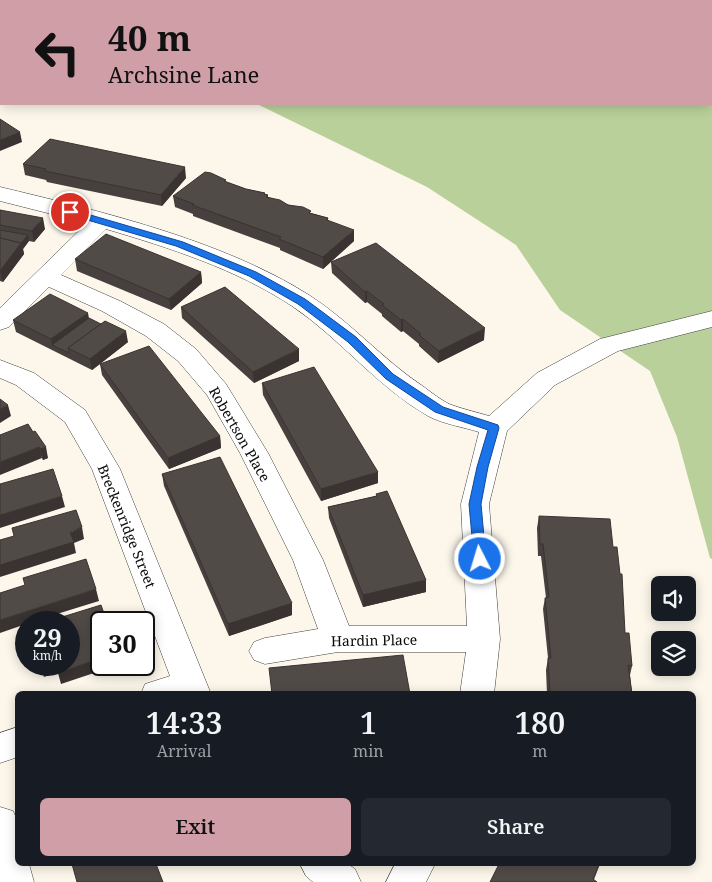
<!DOCTYPE html>
<style>
body{margin:0;font-family:"Noto Serif",serif;background:#242831;color:#f1f3f6;height:100vh;display:flex;flex-direction:column;font-size:19px;white-space:nowrap}
*{box-sizing:border-box;margin:0}
p{font-size:16px;color:#9ea1a6}
.icon{flex:none;width:28px;height:28px;fill:none;stroke:currentColor;stroke-width:2;stroke-linecap:round;stroke-linejoin:round}
.map{position:relative;flex:1;overflow:hidden}
.details{position:absolute;left:15px;top:691px;width:681px;height:175px;display:flex;flex-direction:column;background:#171b24;border-radius:8px;box-shadow:0 2px 12px #0003}
.details>*{flex:none}
.guide{position:absolute;left:0px;top:0px;width:712px;height:105px;box-shadow:0 2px 12px #0003;background:#d09ea7;color:#111;overflow:hidden}
.fabs{position:absolute;left:651px;top:576px;display:grid;gap:10px}
.fabs a{display:grid;place-items:center;width:45px;height:45px;border-radius:8px;background:#171b24;box-shadow:0 2px 12px #0003;font-size:25px}
.speed{position:absolute;left:15px;top:611px;display:flex;gap:10px;font-size:25px;font-weight:700;text-align:center}
.speed>*{display:grid;place-content:center;width:65px;height:65px;border-radius:50%;background:#171b24;box-shadow:0 2px 12px #0003;line-height:1}
.speed small{font-size:12px;font-weight:400}
.speed .limit{border:2px solid #111;border-radius:8px;background:#fff;color:#111}
.pin{position:absolute;display:grid;place-items:center;width:42px;height:42px;color:#fff;margin:-21px;border:2px solid #fff;border-radius:50%;box-shadow:0 1px 5px #0007}
.me{position:absolute;width:55px;margin:-28px;rotate:355deg;stroke-linejoin:round;filter:drop-shadow(0 0 4px #0008)}
.turn{display:flex;align-items:center;gap:18px;height:105px;padding:0 25px;font-size:22px}
.turn .icon{width:65px;height:65px;stroke-width:2.5}
.turn b{display:block;font-size:35px;line-height:42px}
.eta{display:flex;justify-content:space-evenly;align-items:center;height:85px;text-align:center}
.eta b{font-size:30px;font-weight:600;line-height:35px}
.button{display:flex;gap:10px;margin-top:auto;padding:10px 25px}
.button a{flex:1;height:58px;border-radius:8px;background:#d09ea7;color:#111;font-size:20px;font-weight:600;line-height:58px;text-align:center}
.button a+a{background:#242831;color:#f1f3f6}
.map>svg:first-child{display:block}
</style>
<div class="map">
<svg width="712" height="882" viewBox="0 0 712 882">
<rect width="100%" height="100%" fill="#fcf7ea"/>
<polygon fill="#b9d09a" points="125,0 712,0 712,559 710,558 677,437 650,371 560,310 516,245 427,187 257,104 711,104 711,1"/>
<g fill="none" stroke-linecap="round" stroke-linejoin="round">
<g stroke="#3d3d3d" stroke-width="1">
<g id="minor">
<path d="M0,187C100,211 222,240 309,295C351,322 383,360 424,387C432,393 441,400 449,404C462,409 476,412 489,416L537,373L600,339L712,311V327L618,351L555,385L507,431L489,504L500,639L494,694H460L466,652H338L265,664L254,660L249,651L254,642L265,638L318,629L293,560L240,453L207,395L178,361L146,336L102,311L49,287L9,327L0,330V308L87,223L0,201ZM106,229C170,248 236,269 292,306C341,339 377,387 428,416C443,424 463,427 479,432L461,504L467,626H349L323,560L268,453L226,384L196,349L164,324L120,301L61,275Z"/>
<polygon points="0,360 34,373 85,410 120,469 211,694 141,694 145,684 170,676 92,469 65,422 16,385 0,378"/>
<polygon points="18,727 18,757 0,763 0,733"/>
<polygon points="0,807 13,811 18,822 18,864 29,864 34,882 0,882"/>
<polygon points="300,864 348,864 355,869 361,882 313,882 306,876"/>
<polygon points="395,864 435,864 426,882 386,882"/>
</g>
</g>
<use href="#minor" fill="#fff" fill-rule="evenodd"/>
</g>
<g fill="#46403e">
<polygon points="0,33 1,33 1,46 0,44"/>
<polygon points="23,164 186,178 162,206 47,182 46,180 25,175"/>
<polygon points="226,182 246,189 265,193 265,194 268,195 268,197 311,213 328,218 328,220 354,241 323,269 280,250 280,248 193,216 193,214 175,207 173,196"/>
<polygon points="0,210 45,229 34,242 29,241 23,249 24,254 3,282 0,281"/>
<polygon points="75,259 201,272 202,283 171,310 77,271"/>
<polygon points="331,262 484,340 438,363 419,346 419,344 403,331 401,332 382,316 382,314 367,302 365,303 332,273"/>
<polygon points="181,307 299,361 254,383 182,318"/>
<polygon points="89,318 128,342 100,364 220,436 221,448 169,469 102,375 100,364 92,370 16,332 13,320"/>
<polygon points="262,383 378,483 321,501 263,395"/>
<polygon points="28,424 48,458 43,460 42,458"/>
<polygon points="162,474 292,615 229,636 164,486"/>
<polygon points="376,494 426,592 363,607 329,518 328,507 376,496"/>
<polygon points="539,516 613,547 625,633 632,666 630,675 632,694 547,694 546,670 548,658 543,609 545,598 546,598 541,556 538,556 537,528"/>
</g>
<g fill="#393432">
<polygon points="20,132 22,142 0,151 0,140"/>
<polygon points="185,167 186,178 162,206 161,195"/>
<polygon points="43,218 45,229 34,242 32,231"/>
<polygon points="354,230 354,241 323,269 323,257"/>
<polygon points="28,235 29,241 23,249 24,254 3,282 0,271"/>
<polygon points="201,272 202,283 171,310 169,299"/>
<polygon points="367,291 367,302 365,303 365,292"/>
<polygon points="88,313 90,324 52,345 51,339"/>
<polygon points="403,319 403,331 401,332 401,320"/>
<polygon points="485,328 484,340 438,363 439,351"/>
<polygon points="126,331 128,342 92,370 90,359"/>
<polygon points="299,349 299,361 254,383 253,372"/>
<polygon points="8,405 11,416 0,423 0,409"/>
<polygon points="220,436 221,448 169,469 168,458"/>
<polygon points="39,447 42,458 0,475 0,462"/>
<polygon points="46,447 48,458 43,460 40,449"/>
<polygon points="378,472 378,483 321,501 321,489"/>
<polygon points="62,496 65,507 0,528 0,515"/>
<polygon points="82,527 84,539 74,543 76,553 0,577 0,565"/>
<polygon points="426,580 426,592 363,607 363,595"/>
<polygon points="96,589 99,601 31,622 26,622 26,624 0,633 0,620"/>
<polygon points="292,603 292,615 229,636 228,624"/>
<polygon points="101,658 101,665 118,665 61,684 58,673"/>
<polygon points="43,665 56,665 58,672 44,677 40,666"/>
<polygon points="599,864 600,864 593,882 592,882"/>
</g>
<g fill="#514b48" stroke="#393432">
<polygon points="0,119 20,132 0,140"/>
<polygon points="50,139 185,167 161,195 45,171 46,169 23,164"/>
<polygon points="205,172 211,173 226,180 224,181 246,189 265,193 264,194 268,195 266,197 280,200 288,205 303,207 311,211 309,213 328,218 327,220 354,230 323,257 279,239 281,237 192,205 194,204 173,196"/>
<polygon points="0,210 43,218 32,231 0,225"/>
<polygon points="0,230 28,235 21,243 0,238"/>
<polygon points="106,234 201,272 169,299 75,259"/>
<polygon points="0,238 21,243 0,271"/>
<polygon points="376,243 485,328 439,351 419,335 421,334 403,319 401,320 382,305 384,304 367,291 365,292 331,262"/>
<polygon points="225,287 299,349 253,372 181,307"/>
<polygon points="50,294 88,313 51,339 13,320"/>
<polygon points="89,318 101,324 68,348 69,353 52,345"/>
<polygon points="105,321 126,331 90,359 68,348"/>
<polygon points="149,346 220,436 168,458 100,364"/>
<polygon points="314,367 378,472 321,489 262,383"/>
<polygon points="0,399 8,405 0,409"/>
<polygon points="28,424 33,432 35,431 46,447 40,449 39,447 0,462 0,435"/>
<polygon points="220,457 292,603 228,624 162,474"/>
<polygon points="53,469 62,496 0,515 0,484"/>
<polygon points="387,491 426,580 363,595 328,507 377,496 376,494"/>
<polygon points="76,510 82,527 70,532 74,542 0,565 0,540 14,536 12,528"/>
<polygon points="539,516 610,519 613,547 617,547 620,574 622,574 625,633 629,633 632,666 628,665 632,694 553,694 553,693 550,693 548,658 551,658 545,598 549,597 543,544 540,544"/>
<polygon points="86,559 96,589 0,620 0,593 25,585 23,578"/>
<polygon points="101,605 107,622 101,622 101,658 58,673 56,665 69,665 69,622 46,622"/>
<polygon points="403,655 410,694 272,694 269,668"/>
<polygon points="72,864 156,864 163,882 77,882"/>
<polygon points="499,864 599,864 593,879 597,882 490,882"/>
</g>
<polygon fill="#1a73e8" stroke="#114b97" points="70,209 183,242 256,272 305,299 356,337 393,374 443,407 498,425 499,428 488,467 481,504 486,559 484,562 475,562 474,559 469,504 477,467 488,430 435,412 386,379 348,342 298,304 249,276 176,246 67,214 67,210"/>
<g text-anchor="middle" dominant-baseline="central" stroke-width="5" stroke-linejoin="round" paint-order="stroke">
<g font-size="14" fill="#0a0a0a" stroke="#fff">
<text transform="translate(240 434) rotate(60)">Robertson Place</text>
<text transform="translate(127 526) rotate(68)">Breckenridge Street</text>
<text transform="translate(374 640) rotate(-1)">Hardin Place</text>
</g>
</g>
</svg>
<div class="fabs">
<a><svg class="icon" aria-label="sound" viewBox="0 0 24 24"><path d="M4 9h4l5-4v14l-5-4H4zM17 9q2 3 0 6"/></svg></a>
<a><svg class="icon" aria-label="layers" viewBox="0 0 24 24"><path d="M12 4l9 5-9 5-9-5zM3 14l9 5 9-5"/></svg></a>
</div>
<div class="speed"><div>29<small>km/h</small></div><div class="limit">30</div></div>
<div class="pin" style="left:70px;top:212px;background:#d93025"><svg class="icon" aria-label="arrive" viewBox="0 0 24 24"><path d="M6 21V4h12l-3 4 3 4H6"/></svg></div>
<svg class="me" style="left:480px;top:559px" viewBox="-20 -20 40 40"><circle r="17" fill="#1a73e8" stroke="#fff" stroke-width="3"/><path d="M0-11L8 9 0 5-8 9z" fill="#fff"/></svg>
<div class="guide">
<div class="turn"><svg class="icon" aria-label="left" viewBox="0 0 24 24"><path d="M17 20v-9H6M10 6l-5 5 5 5"/></svg><div><b>40 m</b>Archsine Lane</div></div>
</div>
<section class="details">
<div class="eta">
<div><b>14:33</b><p>Arrival</p></div>
<div><b>1</b><p>min</p></div>
<div><b>180</b><p>m</p></div>
</div>
<div class="button"><a>Exit</a><a>Share</a></div>
</section>
</div>
